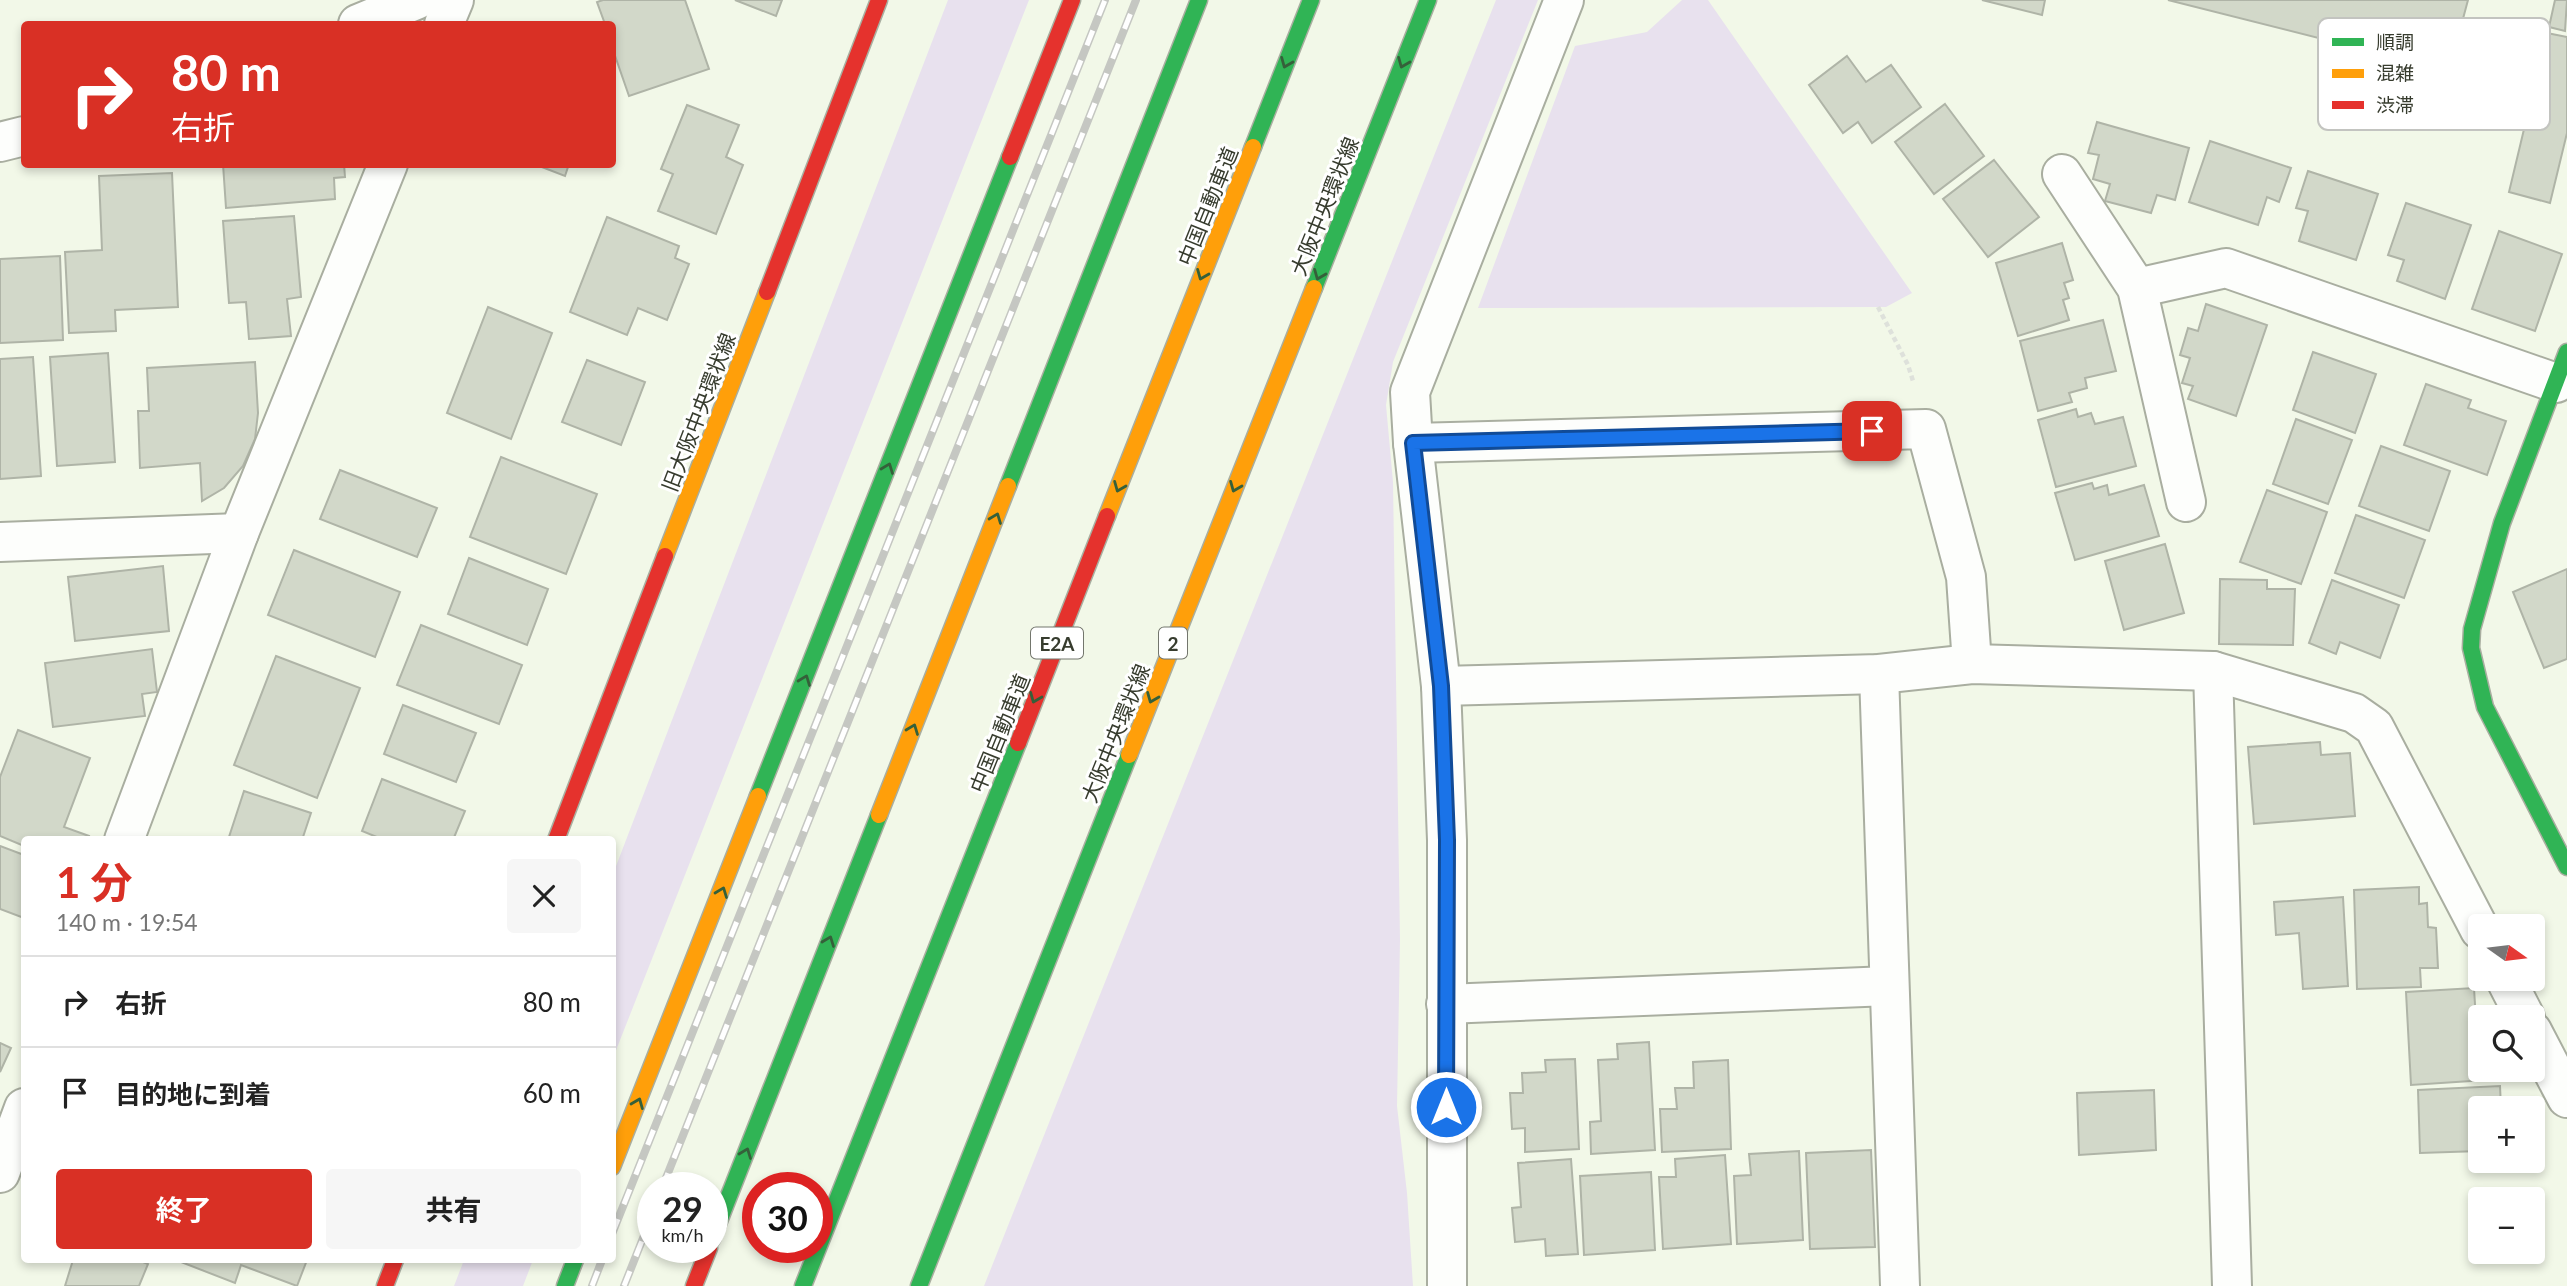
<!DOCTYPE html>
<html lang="ja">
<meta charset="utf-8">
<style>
body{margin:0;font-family:Lato,"Noto Sans JP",sans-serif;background:#f6f6f6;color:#222;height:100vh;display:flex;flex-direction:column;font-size:26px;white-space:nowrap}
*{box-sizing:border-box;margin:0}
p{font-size:23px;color:#767676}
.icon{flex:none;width:38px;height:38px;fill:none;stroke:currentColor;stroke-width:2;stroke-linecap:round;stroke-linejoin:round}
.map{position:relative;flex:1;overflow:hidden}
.panel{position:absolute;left:21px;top:836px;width:595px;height:427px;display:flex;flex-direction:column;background:#fff;border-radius:7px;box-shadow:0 4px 10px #0003}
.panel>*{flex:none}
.banner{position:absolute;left:21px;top:21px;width:595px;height:147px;border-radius:7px;box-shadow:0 4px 10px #0003;background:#d93025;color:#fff;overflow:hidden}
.needle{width:46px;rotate:104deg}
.buttons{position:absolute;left:2468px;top:914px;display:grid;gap:14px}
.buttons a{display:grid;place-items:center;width:77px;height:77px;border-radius:7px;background:#fff;box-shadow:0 4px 10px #0003;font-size:35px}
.speed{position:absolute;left:637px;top:1172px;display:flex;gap:14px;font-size:35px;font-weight:700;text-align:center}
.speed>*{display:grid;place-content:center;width:91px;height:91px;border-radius:50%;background:#fff;box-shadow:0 4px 10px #0003;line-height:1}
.speed small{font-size:18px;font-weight:400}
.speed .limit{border:10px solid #d22;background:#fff;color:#111}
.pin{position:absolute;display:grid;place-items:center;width:60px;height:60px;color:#fff;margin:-30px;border-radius:14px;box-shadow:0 4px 10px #0006}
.me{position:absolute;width:77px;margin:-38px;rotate:0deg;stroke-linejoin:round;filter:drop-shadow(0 0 5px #0008)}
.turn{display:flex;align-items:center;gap:24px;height:147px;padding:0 35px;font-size:32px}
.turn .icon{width:91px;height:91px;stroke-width:2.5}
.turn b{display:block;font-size:49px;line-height:60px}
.round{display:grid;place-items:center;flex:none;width:74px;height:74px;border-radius:7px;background:#f6f6f6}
.headline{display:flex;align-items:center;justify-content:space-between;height:119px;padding:0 35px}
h1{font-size:42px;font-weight:700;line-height:52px;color:#d93025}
.cta{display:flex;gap:14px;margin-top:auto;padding:14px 35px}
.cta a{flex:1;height:80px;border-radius:7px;background:#d93025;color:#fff;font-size:28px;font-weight:700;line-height:80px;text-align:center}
.cta a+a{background:#f6f6f6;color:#222}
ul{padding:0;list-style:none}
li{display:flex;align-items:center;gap:21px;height:91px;padding:0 35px;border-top:2px solid #e0e0e0}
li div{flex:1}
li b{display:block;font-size:26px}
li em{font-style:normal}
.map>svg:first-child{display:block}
</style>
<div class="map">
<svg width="2567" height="1286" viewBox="0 0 2567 1286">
<rect width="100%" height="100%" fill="#f2f8e8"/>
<g fill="#e8e1ee">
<polygon points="948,0 1029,0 613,1058 613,874"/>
<polygon points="1496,0 1538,0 1393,362 1386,405 1393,482 1400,940 1397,1106 1407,1193 1413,1286 984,1286"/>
<polygon points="1682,0 1708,0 1912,293 1886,307 1878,307 1478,308 1575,46 1647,32"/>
<polygon points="464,1260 533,1260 523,1286 454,1286"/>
</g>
<g fill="#d2d8c9" stroke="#afb4a7" stroke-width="2">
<polygon points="603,0 685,0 709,69 629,96 612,47 612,24 605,24 597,2"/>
<polygon points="735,0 782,0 776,16"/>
<polygon points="1982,0 2045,0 2042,15"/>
<polygon points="2168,0 2468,0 2449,71"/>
<polygon points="2555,0 2567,0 2565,31 2549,27"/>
<polygon points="2547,33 2567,37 2567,133 2550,203 2509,192"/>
<polygon points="1847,56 1866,82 1891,65 1921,107 1872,143 1858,122 1843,133 1809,85"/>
<polygon points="1945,104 1984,156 1934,194 1895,142"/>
<polygon points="687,105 739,125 726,157 743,165 716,234 658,211 673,174 661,169"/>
<polygon points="2097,122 2189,148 2175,200 2157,195 2151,213 2105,201 2110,184 2093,179 2099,155 2088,153"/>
<polygon points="2210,141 2291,168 2279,202 2267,197 2258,225 2189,202"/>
<polygon points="1994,160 2039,217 1988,257 1943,199"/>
<polygon points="223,164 344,164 345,177 334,178 335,199 226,208"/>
<polygon points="534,164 569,164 565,176"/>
<polygon points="2308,171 2378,194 2356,260 2299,241 2308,211 2296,208"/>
<polygon points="172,173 178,307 115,310 116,331 69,333 65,252 102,250 99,176"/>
<polygon points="2406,203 2471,225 2445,299 2397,281 2404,260 2388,255"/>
<polygon points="294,216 301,297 287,299 291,336 249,339 246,302 229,303 223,221"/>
<polygon points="607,217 679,246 675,258 689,264 667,320 638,308 627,335 570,312"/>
<polygon points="2499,231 2562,254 2535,331 2472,309"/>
<polygon points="2062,243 2073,280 2064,283 2069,298 2063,300 2069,320 2018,336 1996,263"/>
<polygon points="60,256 63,340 0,343 0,259"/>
<polygon points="2206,304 2267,325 2236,416 2188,399 2193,386 2182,383 2190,358 2180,355 2188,328 2198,331"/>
<polygon points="488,307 552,333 511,439 447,413"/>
<polygon points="2103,320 2116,371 2085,378 2087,388 2069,393 2072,402 2038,411 2020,341"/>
<polygon points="2313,352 2376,374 2355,433 2293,410"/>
<polygon points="108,353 115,462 57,466 50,357"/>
<polygon points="33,357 41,476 0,479 0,359"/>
<polygon points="587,360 645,382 621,445 562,422"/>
<polygon points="255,362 258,413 255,439 243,466 224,488 202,501 200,463 140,468 138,411 149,411 147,368"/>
<polygon points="2426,384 2471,400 2468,408 2506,421 2487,475 2404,445"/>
<polygon points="2076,409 2078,417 2091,413 2095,424 2123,417 2136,466 2056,487 2038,420"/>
<polygon points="2296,419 2352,440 2328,504 2273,484"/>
<polygon points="2381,446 2450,471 2429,531 2359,506"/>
<polygon points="501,457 597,494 566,574 470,537"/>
<polygon points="340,470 437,508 417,557 320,519"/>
<polygon points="2092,483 2094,489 2107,485 2109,495 2144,485 2159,536 2075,560 2055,493"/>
<polygon points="2267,490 2327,512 2301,584 2240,562"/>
<polygon points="2356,515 2425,540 2404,598 2335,573"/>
<polygon points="2165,544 2184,613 2124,630 2105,561"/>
<polygon points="294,550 400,592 375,657 268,615"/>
<polygon points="469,558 548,589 527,645 448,614"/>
<polygon points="163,566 169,631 75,641 68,577"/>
<polygon points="2567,569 2567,659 2544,668 2513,592"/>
<polygon points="2220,579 2267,580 2267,589 2295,589 2293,645 2219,644"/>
<polygon points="2332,580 2399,605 2380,658 2340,642 2336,654 2309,643"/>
<polygon points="421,625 522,665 499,724 397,685"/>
<polygon points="152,649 157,692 142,694 145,716 53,727 45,663"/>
<polygon points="276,656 360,688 317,798 234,765"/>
<polygon points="403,705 476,733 456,782 384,754"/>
<polygon points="18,730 90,758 64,827 89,836 88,840 24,840 24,846 0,836 0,777"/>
<polygon points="2320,742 2321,755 2350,753 2355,816 2254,824 2248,747"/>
<polygon points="382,779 465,811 453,840 384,840 362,831"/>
<polygon points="244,791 311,813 302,840 228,840"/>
<polygon points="0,846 24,855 24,918 0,909"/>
<polygon points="2419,887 2419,904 2427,903 2428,927 2436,928 2438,968 2420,968 2421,987 2357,989 2354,890"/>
<polygon points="2343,897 2348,986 2303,989 2299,933 2276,935 2274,902"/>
<polygon points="2474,988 2477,1037 2480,1036 2480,1069 2486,1069 2486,1080 2411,1085 2406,992"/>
<polygon points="1649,1042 1655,1150 1591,1154 1590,1122 1601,1121 1598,1060 1618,1059 1617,1044"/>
<polygon points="0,1043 11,1048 0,1072"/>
<polygon points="1575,1059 1579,1149 1525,1152 1525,1128 1512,1129 1510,1093 1523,1093 1522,1073 1546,1072 1545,1060"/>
<polygon points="1728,1060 1731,1149 1662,1152 1660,1109 1677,1109 1675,1088 1694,1088 1693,1062"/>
<polygon points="2500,1086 2501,1108 2480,1108 2480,1151 2420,1153 2418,1090"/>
<polygon points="2154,1090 2156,1150 2079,1155 2077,1093"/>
<polygon points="1871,1150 1875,1247 1810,1249 1806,1153"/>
<polygon points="1799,1151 1803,1240 1737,1244 1734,1176 1751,1175 1749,1154"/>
<polygon points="1725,1155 1731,1244 1663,1249 1659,1177 1676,1177 1675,1159"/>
<polygon points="1571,1159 1578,1254 1546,1256 1545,1239 1515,1242 1512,1208 1521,1207 1518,1163"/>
<polygon points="1651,1172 1655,1250 1584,1255 1580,1176"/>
<polygon points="73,1260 138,1260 148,1264 139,1286 65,1286"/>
<polygon points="176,1260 307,1260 297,1286 241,1265 235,1283"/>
</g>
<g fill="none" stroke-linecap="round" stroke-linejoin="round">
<g stroke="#a9aea0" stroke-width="42">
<g id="street">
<polyline points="358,24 416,0"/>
<polyline points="444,24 454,0"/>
<polyline points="0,142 24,136"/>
<polyline points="2062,174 2137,288 2186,502"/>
<polyline points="2137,288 2226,268 2556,383"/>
<polyline points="1413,443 1926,429 1966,577 1972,664"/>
<polyline points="0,542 239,533"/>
<polyline points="2213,671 2232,1286"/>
<polyline points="1879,674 1900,1286"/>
<polyline points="1441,686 1879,674 1972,664 2213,671 2354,713 2374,727 2480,930"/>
<polyline points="124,840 239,533 388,164"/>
<polyline points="2505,978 2525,1017"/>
<polyline points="1446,1004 1889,986"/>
<polyline points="2532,1031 2567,1098"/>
<polyline points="0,1173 24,1108"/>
<polyline points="1447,1286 1447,840 1441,686 1413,443 1410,392 1564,0"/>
</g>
</g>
<g stroke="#a9aea0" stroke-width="19">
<g id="fast">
<polyline points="1253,147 1311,0"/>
<polyline points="1314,288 1428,0"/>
<polyline points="2567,352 2502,523 2472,629 2471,648 2485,707 2567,867"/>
<polyline points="1008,486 1199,0"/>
<polyline points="758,796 1010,157"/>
<polyline points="712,1239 879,815"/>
<polyline points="565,1286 575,1260"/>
<polyline points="803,1286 1018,743"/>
<polyline points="919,1286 1129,755"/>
</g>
</g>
<g stroke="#a9aea0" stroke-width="19">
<g id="slow">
<polyline points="1107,516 1253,147"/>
<polyline points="665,556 767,292"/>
<polyline points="1129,755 1314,288"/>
<polyline points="879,815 1008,486"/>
<polyline points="612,1167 758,796"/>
</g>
</g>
<g stroke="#a9aea0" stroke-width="19">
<g id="jam">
<polyline points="1010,157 1072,0"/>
<polyline points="767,292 879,0"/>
<polyline points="1018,743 1107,516"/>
<polyline points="556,840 665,556"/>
<polyline points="385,1286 395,1260"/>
<polyline points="694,1286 709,1248"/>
</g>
</g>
<polyline stroke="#dee1db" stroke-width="4.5" stroke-dasharray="5 3.5" stroke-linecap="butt" points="1878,307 1908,365 1913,381"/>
<use href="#street" stroke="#fdfefc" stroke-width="38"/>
<use href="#fast" stroke="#30b455" stroke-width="16"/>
<use href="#slow" stroke="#ff9f0a" stroke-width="16"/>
<use href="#jam" stroke="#e5322d" stroke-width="16"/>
<g stroke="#c5c7c2" stroke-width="8">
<g id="rail">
<polyline points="662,1188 1136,0"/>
<polyline points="612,1234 1105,0"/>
<polyline points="592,1286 602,1260"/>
<polyline points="624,1286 653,1213"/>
</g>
</g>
<use href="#rail" stroke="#fff" stroke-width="5" stroke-dasharray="16" stroke-linecap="butt"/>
</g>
<defs><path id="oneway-chevron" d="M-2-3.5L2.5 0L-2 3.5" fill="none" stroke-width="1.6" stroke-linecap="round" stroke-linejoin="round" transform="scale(1.75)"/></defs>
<g stroke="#35603a">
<use href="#oneway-chevron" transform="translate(1286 63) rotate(112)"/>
<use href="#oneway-chevron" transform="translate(1403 63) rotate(112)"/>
<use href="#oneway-chevron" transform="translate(1202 275) rotate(112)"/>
<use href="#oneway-chevron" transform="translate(1319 275) rotate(112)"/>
<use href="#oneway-chevron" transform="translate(888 468) rotate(-69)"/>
<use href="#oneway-chevron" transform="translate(1119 487) rotate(112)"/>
<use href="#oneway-chevron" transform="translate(1235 487) rotate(112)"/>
<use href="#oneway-chevron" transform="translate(996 518) rotate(-69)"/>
<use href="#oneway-chevron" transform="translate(805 680) rotate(-69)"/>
<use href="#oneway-chevron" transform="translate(1035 698) rotate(112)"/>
<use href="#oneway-chevron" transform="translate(1152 698) rotate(112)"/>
<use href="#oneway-chevron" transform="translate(913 729) rotate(-69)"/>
<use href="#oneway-chevron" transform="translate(722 892) rotate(-69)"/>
<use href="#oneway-chevron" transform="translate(829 941) rotate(-69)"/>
<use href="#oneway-chevron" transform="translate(638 1103) rotate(-68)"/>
<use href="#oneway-chevron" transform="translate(746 1153) rotate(-69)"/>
</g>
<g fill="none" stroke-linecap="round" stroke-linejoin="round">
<g stroke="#114b97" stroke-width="18">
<polyline id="route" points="1446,1107 1447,840 1441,686 1413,443 1872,431"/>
</g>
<use href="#route" stroke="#1a73e8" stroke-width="12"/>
</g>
<g text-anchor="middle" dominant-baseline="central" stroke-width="6" stroke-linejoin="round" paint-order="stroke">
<g fill="#fff" stroke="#73766d" stroke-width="2">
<rect x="1031" y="627.5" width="52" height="31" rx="5"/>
<rect x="1159" y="627.5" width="28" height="31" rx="5"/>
</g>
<g font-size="19" font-weight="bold" fill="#373c2e">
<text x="1057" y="643">E2A</text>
<text x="1173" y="643">2</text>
</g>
<g font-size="21" fill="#373c2e" stroke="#fff">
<text transform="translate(1207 206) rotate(-68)">中国自動車道</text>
<text transform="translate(1324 206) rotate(-68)">大阪中央環状線</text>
<text transform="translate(698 412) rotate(-69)">旧大阪中央環状線</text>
<text transform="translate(999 733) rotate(-68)">中国自動車道</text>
<text transform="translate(1115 733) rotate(-68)">大阪中央環状線</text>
</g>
</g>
<rect x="2318" y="18" width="232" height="112" rx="10" fill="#fff" stroke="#c3c4c0" stroke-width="2"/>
<rect x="2332" y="38" width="32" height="8" fill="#30b455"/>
<rect x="2332" y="69" width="32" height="9" fill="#ff9f0a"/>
<rect x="2332" y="101" width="32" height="8" fill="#e5322d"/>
<g font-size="19" fill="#373c2e">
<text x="2376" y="49">順調</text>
<text x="2376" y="80">混雑</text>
<text x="2376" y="112">渋滞</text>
</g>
</svg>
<div class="buttons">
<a><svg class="needle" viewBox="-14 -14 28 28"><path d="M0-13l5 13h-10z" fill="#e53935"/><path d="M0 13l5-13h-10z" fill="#767676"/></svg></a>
<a><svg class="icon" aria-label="search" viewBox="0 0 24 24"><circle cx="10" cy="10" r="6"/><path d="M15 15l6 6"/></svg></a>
<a>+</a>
<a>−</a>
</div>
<div class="speed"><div>29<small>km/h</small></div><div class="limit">30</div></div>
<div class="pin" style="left:1872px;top:431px;background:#d93025"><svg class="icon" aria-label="arrive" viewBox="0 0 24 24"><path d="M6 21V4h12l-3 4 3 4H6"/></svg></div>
<svg class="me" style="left:1446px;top:1107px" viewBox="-20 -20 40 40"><circle r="17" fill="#1a73e8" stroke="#fff" stroke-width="3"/><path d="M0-11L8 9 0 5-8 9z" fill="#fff"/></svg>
<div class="banner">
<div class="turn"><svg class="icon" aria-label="right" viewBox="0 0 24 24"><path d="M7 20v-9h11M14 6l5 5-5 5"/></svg><div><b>80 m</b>右折</div></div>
</div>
<section class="panel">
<div class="headline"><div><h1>1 分</h1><p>140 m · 19:54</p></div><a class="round"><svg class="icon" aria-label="close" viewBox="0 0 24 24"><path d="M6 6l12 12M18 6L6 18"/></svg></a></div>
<ul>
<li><svg class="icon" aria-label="right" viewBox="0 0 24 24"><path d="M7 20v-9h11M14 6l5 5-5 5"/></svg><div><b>右折</b></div><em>80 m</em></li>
<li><svg class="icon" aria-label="arrive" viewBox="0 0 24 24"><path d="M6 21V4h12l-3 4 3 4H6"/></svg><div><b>目的地に到着</b></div><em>60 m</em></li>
</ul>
<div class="cta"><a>終了</a><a>共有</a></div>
</section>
</div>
